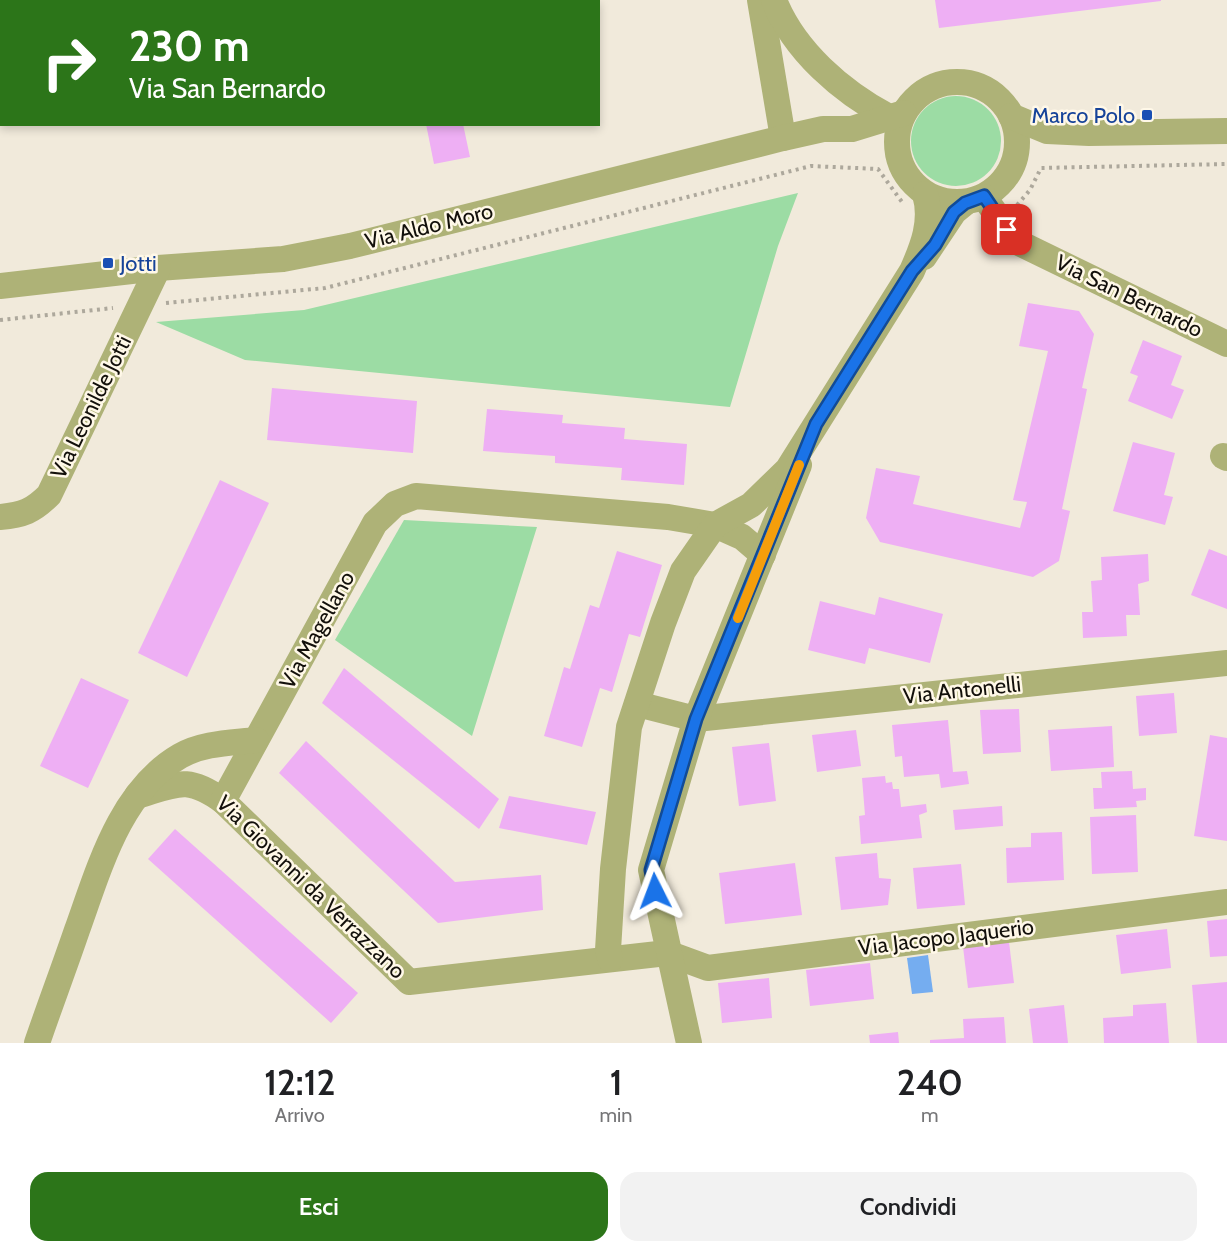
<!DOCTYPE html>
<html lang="it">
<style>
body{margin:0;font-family:Cabin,sans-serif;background:#f2f2f2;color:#202124;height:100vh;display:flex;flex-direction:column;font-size:22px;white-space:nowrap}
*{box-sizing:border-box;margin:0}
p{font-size:20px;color:#757577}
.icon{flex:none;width:33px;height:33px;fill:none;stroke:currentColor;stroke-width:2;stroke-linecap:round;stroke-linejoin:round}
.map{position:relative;height:1043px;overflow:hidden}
.side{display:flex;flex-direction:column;background:#fff;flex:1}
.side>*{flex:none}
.guide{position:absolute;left:0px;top:0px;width:600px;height:126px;box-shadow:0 3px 9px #0003;background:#2c7519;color:#fff;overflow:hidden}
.pin{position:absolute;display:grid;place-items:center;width:51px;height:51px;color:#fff;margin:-26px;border-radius:12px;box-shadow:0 3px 9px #0006}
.me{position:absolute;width:66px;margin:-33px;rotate:357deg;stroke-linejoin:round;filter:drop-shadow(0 0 4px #0008)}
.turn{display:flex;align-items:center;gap:21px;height:126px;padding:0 30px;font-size:27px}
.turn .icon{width:78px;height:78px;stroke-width:2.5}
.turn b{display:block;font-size:42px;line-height:51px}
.eta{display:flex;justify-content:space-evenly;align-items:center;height:102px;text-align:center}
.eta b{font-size:36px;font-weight:600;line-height:42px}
.primary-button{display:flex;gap:12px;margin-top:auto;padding:12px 30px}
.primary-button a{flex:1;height:69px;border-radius:18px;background:#2c7519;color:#fff;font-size:24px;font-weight:600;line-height:69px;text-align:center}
.primary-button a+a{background:#f2f2f2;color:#202124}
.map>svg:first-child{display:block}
</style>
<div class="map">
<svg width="1227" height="1043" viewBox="0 0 1227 1043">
<rect width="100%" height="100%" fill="#f1eadb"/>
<g fill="#9cdca4">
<circle cx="956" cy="141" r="45"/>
<polygon points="798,193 778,246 730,407 245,360 156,322 304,310"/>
<polygon points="404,520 537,527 472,736 335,640"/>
</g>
<polygon fill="#75adf0" points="928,955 933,992 912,994 907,958"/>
<g fill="#eeaff4">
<polygon points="935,0 1161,0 1161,1 939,28"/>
<polygon points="426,124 463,124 470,157 434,164"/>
<polygon points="1028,303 1079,311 1094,334 1082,388 1087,389 1062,509 1070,511 1059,561 1033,577 880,542 866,518 876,468 920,476 913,504 1020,528 1027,502 1013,500 1048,351 1019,346"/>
<polygon points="1143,340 1182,356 1171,385 1184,390 1172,419 1128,401 1138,376 1130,373"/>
<polygon points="272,388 417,401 413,453 267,440"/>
<polygon points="487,409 563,415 562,423 625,428 624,439 687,444 684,485 621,480 622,468 555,463 555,456 483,451"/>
<polygon points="1133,442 1175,453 1164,495 1173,497 1165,525 1113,511"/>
<polygon points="220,480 269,503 187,677 138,653"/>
<polygon points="1209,549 1227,556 1227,609 1191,595"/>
<polygon points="617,551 662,565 640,637 629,634 612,692 600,688 582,747 544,736 564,667 570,669 590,605 599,608"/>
<polygon points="1148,554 1149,581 1138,584 1140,615 1126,615 1127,636 1083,638 1082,612 1093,612 1091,581 1102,580 1101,557"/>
<polygon points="879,597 943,614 930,663 869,648 865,664 808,650 820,601 875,615"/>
<polygon points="344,668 499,799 479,829 322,703"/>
<polygon points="81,678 129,700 88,788 40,766"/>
<polygon points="1174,693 1177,733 1139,736 1136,696"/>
<polygon points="1019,709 1021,752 983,754 980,710"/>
<polygon points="948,720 953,772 967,771 969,784 941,788 939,774 904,777 902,756 895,757 892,725"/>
<polygon points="1112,726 1114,767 1051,771 1048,730"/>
<polygon points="856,730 861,766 817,772 812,735"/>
<polygon points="1210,735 1227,738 1227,841 1194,836"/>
<polygon points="306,741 455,882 541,875 543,910 438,923 279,773"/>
<polygon points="769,743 776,801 739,806 732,747"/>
<polygon points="1132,771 1133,789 1146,788 1146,800 1136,801 1137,807 1094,809 1093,788 1102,788 1101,772"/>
<polygon points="885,776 886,783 892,782 893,789 899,789 901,807 926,804 927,812 919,815 922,838 861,844 859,816 865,815 862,778"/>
<polygon points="509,796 596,812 587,845 499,828"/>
<polygon points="1002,806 1003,826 955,830 953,810"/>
<polygon points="1136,815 1138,872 1092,874 1090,817"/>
<polygon points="175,829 358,993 331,1023 148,859"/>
<polygon points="1062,832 1064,880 1007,883 1006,848 1031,847 1031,833"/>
<polygon points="877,853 879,878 891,879 888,905 841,910 835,857"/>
<polygon points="795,863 802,915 725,924 719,873"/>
<polygon points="961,864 965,905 917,909 913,868"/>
<polygon points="1227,919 1227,956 1210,957 1207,921"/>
<polygon points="1167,929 1171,968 1121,974 1116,935"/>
<polygon points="1009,942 1014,983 968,988 963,947"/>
<polygon points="870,963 874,999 810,1006 806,970"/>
<polygon points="769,978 772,1018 722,1023 718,983"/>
<polygon points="1227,982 1227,1043 1197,1043 1192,985"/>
<polygon points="1166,1003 1169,1043 1104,1043 1103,1018 1133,1016 1133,1005"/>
<polygon points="1064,1005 1068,1043 1033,1043 1029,1009"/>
<polygon points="1004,1017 1006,1043 930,1043 930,1040 964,1038 963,1019"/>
<polygon points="898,1032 899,1043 870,1043 869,1035"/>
</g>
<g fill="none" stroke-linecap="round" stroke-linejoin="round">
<g stroke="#ada89c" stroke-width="4" stroke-dasharray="3 4.5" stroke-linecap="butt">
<polyline points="1017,205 1030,190 1041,168 1227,164"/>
<polyline points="166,303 325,288 811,166 878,169 902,202"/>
<polyline points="0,320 113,308"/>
</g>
<g stroke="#aeb277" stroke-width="26">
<polyline points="760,0 783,138"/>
<path d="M774,0C794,51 842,92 889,117"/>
<circle cx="957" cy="142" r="60"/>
<polyline points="1011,116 1047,131 1089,133 1227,131"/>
<polyline points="984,197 1015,241 1227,344"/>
<polyline points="924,257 954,212 965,203"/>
<polyline points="0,286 158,268 283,259 350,246 783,138 823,129 852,129 904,113"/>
<polyline points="1223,456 1227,458"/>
<path d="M0,517C23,515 33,511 49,495L158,268"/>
<polyline points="637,704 696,719 1227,663"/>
<path d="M137,796C177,784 187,775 223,801L409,982L667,953L708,968L1227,902"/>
<polyline points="223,801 375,523 395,504 416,496 668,517 715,525 742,537 763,555"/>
<path d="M610,959L608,950L613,869L629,727L663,623L683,571L715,525L751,505L788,469L912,271C923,246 933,221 925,194"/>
<path d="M37,1043C50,1005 64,968 77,930C99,869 120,791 180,756C203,743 231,743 256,740"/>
<polyline points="689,1043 651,870 696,719 799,465"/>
</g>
</g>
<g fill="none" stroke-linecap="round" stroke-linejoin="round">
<g stroke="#114b97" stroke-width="15">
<polyline id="route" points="655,891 651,870 696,719 816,424 912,271 935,245 954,212 965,203 984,196 1007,230"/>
</g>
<use href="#route" stroke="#1a73e8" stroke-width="10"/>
<polyline stroke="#f59e0b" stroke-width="10" points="738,618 799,465"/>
</g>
<g fill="#1a4fb4" stroke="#fff8e8" stroke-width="2">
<rect x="1141" y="109" width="12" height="12" rx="3"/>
<rect x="102" y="257" width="12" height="12" rx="3"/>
</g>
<g text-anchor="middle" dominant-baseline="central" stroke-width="5" stroke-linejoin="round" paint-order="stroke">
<g font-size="22" fill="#164399" stroke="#fff8e8" text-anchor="end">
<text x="1135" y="115">Marco Polo</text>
<text x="120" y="263" text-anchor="start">Jotti</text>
</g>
<g font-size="22" fill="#13100b" stroke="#fff8e8">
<text transform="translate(429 226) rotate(-14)">Via Aldo Moro</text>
<text transform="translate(1129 296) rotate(26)">Via San Bernardo</text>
<text transform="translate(91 407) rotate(-64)">Via Leonilde Jotti</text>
<text transform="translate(317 630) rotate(-61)">Via Magellano</text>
<text transform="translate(962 690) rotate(-6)">Via Antonelli</text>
<text transform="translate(311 887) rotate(44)">Via Giovanni da Verrazzano</text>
<text transform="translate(946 937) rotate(-7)">Via Jacopo Jaquerio</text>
</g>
</g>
</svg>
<div class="pin" style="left:1007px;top:230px;background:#d93025"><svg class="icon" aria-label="arrive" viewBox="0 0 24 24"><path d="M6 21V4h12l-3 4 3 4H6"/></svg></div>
<svg class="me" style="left:655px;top:891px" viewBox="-20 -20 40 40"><path d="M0-17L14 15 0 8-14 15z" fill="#1a73e8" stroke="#fff" stroke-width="4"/></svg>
<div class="guide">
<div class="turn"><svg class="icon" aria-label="right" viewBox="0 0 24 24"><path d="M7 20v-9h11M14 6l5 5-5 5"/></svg><div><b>230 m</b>Via San Bernardo</div></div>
</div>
</div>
<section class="side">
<div class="eta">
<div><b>12:12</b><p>Arrivo</p></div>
<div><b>1</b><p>min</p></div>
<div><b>240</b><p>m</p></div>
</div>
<div class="primary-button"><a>Esci</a><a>Condividi</a></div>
</section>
